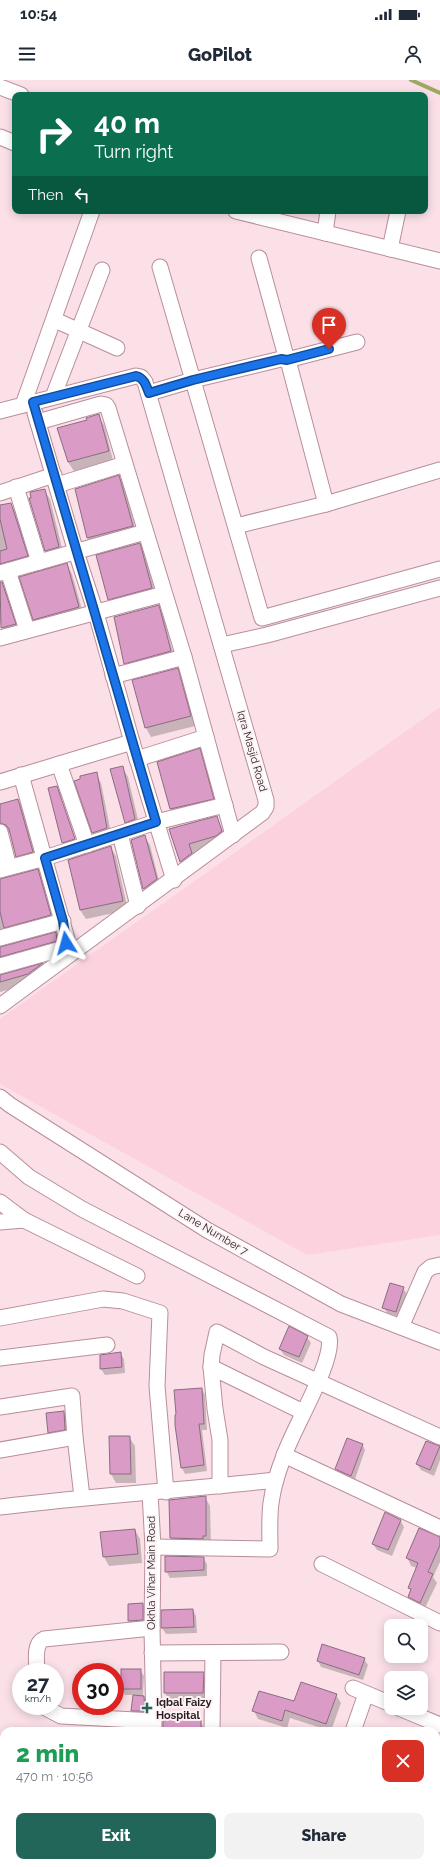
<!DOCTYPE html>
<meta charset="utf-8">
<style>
body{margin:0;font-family:Raleway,sans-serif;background:#f2f2f3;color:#1f2937;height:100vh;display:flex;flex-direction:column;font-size:15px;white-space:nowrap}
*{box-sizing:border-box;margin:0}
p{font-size:13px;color:#747a83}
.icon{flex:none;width:22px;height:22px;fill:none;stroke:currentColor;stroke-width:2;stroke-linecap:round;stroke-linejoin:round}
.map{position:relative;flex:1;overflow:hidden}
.sheet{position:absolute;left:0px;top:1647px;width:440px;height:140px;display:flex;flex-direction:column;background:#fff;border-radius:12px 12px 0 0;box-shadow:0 2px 10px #0003}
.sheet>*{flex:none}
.top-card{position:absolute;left:12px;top:12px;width:416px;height:122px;border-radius:8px;box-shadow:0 2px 10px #0003;background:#0b6e4f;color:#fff;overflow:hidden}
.controls{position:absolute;left:384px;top:1539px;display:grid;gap:8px}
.controls a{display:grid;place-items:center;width:44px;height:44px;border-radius:8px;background:#fff;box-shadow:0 2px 10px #0003;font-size:20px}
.speed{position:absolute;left:12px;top:1583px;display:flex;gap:8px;font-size:20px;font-weight:700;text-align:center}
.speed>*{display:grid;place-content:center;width:52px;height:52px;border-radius:50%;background:#fff;box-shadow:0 2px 10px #0003;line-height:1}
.speed small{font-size:10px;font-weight:400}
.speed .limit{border:6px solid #d22;background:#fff;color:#111}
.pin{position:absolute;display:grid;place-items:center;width:34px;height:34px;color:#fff;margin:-41px -17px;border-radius:50% 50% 50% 0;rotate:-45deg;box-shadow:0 0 4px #0007}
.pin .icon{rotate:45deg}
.me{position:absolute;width:44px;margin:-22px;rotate:352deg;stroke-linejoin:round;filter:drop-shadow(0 0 3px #0008)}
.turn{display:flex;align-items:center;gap:14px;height:84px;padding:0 16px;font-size:18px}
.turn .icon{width:52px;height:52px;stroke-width:2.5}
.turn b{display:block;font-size:28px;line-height:34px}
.then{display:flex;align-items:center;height:38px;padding:0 16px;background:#0003;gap:8px;font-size:15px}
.round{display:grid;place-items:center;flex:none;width:42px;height:42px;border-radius:8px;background:#f2f2f3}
.headline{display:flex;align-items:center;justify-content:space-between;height:68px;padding:0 16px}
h1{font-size:24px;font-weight:800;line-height:30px;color:#1e9e55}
.action{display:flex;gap:8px;margin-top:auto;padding:8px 16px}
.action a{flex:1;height:46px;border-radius:8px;background:#216659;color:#fff;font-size:16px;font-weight:800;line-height:46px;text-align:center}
.action a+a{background:#f2f2f3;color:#1f2937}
.status{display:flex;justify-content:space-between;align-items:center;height:28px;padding:0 20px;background:#fff;direction:ltr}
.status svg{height:11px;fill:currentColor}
header{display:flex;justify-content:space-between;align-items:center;height:52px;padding:0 16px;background:#fff;font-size:18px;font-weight:800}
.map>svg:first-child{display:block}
</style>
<div class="status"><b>10:54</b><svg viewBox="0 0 49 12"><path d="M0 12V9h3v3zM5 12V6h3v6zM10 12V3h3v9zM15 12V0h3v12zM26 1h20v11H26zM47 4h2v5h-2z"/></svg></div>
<header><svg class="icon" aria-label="menu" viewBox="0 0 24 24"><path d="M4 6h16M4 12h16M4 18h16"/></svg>GoPilot<svg class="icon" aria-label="person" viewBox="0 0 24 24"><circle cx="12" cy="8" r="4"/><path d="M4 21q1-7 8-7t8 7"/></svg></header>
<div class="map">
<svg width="440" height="1787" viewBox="0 0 440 1787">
<rect width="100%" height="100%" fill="#fbe0e8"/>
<g fill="#fdd2df">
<polygon points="440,627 440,1155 307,1175 0,1004 0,939"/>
<polygon points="436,1742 440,1747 440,1787 305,1787 306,1783 436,1783"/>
</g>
<g fill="#0003">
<polygon points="98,336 104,345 113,380 74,391 68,382 88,341"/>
<polygon points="119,396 124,406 137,455 93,467 88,458 77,409"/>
<polygon points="44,410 50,419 64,476 51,480 46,471"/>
<polygon points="11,424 16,433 32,485 0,495 0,426"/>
<polygon points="139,464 145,473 156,517 114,529 109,519"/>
<polygon points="67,485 72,494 84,537 39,549 34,539"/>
<polygon points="0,502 7,512 20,554 7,557 0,542"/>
<polygon points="158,526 163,535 175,580 130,592 125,583"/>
<polygon points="177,589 182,598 195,646 151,657 146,648"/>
<polygon points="199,670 205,679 218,728 176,738 171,729 158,683"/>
<polygon points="122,687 128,697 140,748 131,751 126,742"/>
<polygon points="96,694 101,703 112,758 99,762 93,753 76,701"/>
<polygon points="56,707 61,715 59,715 76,764 78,763 61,715 80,768 68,771 63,762"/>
<polygon points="18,720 23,729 38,781 22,785 17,776 11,754 9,752 3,752 0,755 0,725"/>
<polygon points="217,737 227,761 221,765 194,773 197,783 186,791 181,782 171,750"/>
<polygon points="144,756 150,765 161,809 149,818 144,809 132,760"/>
<polygon points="110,767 116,776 128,830 86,839 80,830 69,781"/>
<polygon points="38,790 43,799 55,844 0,860 0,799"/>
<polygon points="55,853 60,862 0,888 0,868"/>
<polygon points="42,885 47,893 33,903 0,912 0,895"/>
<polygon points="403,1208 407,1214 400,1237 387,1233 384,1227"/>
<polygon points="307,1257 311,1263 302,1283 284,1275 280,1269"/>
<polygon points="120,1273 124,1279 125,1293 105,1295 101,1289"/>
<polygon points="202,1309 205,1315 207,1350 202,1350 207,1391 185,1394 182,1388"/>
<polygon points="64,1332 67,1338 68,1356 53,1358 49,1352"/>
<polygon points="110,1357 129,1357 135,1366 136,1403 116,1403 111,1394"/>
<polygon points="362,1364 365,1370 354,1402 340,1395 336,1389"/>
<polygon points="440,1367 440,1380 434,1396 421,1390 417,1384"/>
<polygon points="205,1417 210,1426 211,1465 176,1467 171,1458"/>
<polygon points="400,1440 404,1447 392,1476 377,1470 373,1464"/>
<polygon points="135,1450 140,1459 142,1483 109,1486 104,1477"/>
<polygon points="440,1457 440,1482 433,1497 437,1503 424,1530 413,1525 409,1517 411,1512 409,1508 417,1488 411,1486 407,1477"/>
<polygon points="203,1478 207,1484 207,1496 170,1498 166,1491"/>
<polygon points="143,1524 146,1530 146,1546 133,1547 129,1541 129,1525"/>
<polygon points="193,1530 196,1536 197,1553 166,1554 162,1548 162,1531"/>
<polygon points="364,1579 368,1585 363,1600 321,1587 318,1581"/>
<polygon points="140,1590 144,1596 143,1615 147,1623 148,1637 136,1637 132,1631 134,1615 125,1615 122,1608"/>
<polygon points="203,1593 208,1602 208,1622 170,1622 165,1613"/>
<polygon points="336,1615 341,1623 331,1651 290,1638 287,1648 258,1639 254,1631"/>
<polygon points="200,1639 205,1651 164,1651"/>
</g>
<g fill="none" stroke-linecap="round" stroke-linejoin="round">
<polyline stroke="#9ca964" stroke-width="4" points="411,0 440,13"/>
</g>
<g fill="#da9bc7" stroke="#8c6c82">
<polygon points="99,334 109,371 68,382 57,348 87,340 86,338"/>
<polygon points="119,395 133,446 87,458 75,409"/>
<polygon points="45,409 59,467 45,471 29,418 31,418 30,412"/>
<polygon points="11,423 28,476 0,484 0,471 7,469 0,439 0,425"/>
<polygon points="140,463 152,508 108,520 96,475"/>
<polygon points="67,483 79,527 33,540 19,497"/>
<polygon points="0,502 2,502 16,544 1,548"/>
<polygon points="159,525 171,571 124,584 114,537"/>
<polygon points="178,588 191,636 145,648 132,600"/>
<polygon points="200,668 214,719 170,729 157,682"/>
<polygon points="123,686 135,739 125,743 110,689"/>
<polygon points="97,692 107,748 92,753 74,701 80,699 80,696"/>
<polygon points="57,706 75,759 62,763 48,708"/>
<polygon points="18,719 33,772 16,777 9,749 6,745 0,743 0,724"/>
<polygon points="217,736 222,751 216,756 189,764 192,773 180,782 169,749"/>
<polygon points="145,755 157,799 143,809 131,760"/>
<polygon points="111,766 123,821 80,830 68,780"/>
<polygon points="38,789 51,835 4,848 0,832 0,799"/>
<polygon points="56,852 57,861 0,877 0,867"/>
<polygon points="43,883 28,894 0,902 0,895"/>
<polygon points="390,1203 404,1207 396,1232 382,1228"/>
<polygon points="289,1246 308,1256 299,1277 279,1269"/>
<polygon points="121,1272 122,1287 100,1289 100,1275"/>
<polygon points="202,1308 204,1344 199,1344 204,1385 181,1388 175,1345 175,1335 176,1334 174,1310"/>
<polygon points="64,1331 65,1350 48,1353 46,1333"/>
<polygon points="109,1356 130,1356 131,1394 110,1394"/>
<polygon points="347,1358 363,1364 351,1396 335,1389"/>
<polygon points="426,1361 440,1366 430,1390 416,1384"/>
<polygon points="206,1416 206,1456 203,1456 203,1459 170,1458 169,1420"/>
<polygon points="385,1432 401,1440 388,1470 372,1464"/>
<polygon points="419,1448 440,1457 440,1465 428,1492 433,1494 420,1523 408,1517 411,1509 408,1508 418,1483 406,1478"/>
<polygon points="135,1449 138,1474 103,1477 100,1452"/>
<polygon points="165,1476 204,1477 204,1490 165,1492"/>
<polygon points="143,1523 143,1540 128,1541 128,1524"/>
<polygon points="193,1529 194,1547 161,1548 161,1530"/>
<polygon points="322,1564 365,1578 359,1595 317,1581"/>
<rect x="121" y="1589" width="20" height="20"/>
<polygon points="164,1592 204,1592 203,1613 164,1613"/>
<polygon points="301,1602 337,1614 326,1644 285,1630 282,1641 252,1631 259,1611 294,1621"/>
<polygon points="133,1615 144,1616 145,1631 131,1631"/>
<rect x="163" y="1638" width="38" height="13"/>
</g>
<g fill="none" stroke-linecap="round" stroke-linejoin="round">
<g stroke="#b88e9b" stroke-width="17">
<g id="minor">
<polyline points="0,7 21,15"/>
<polyline points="0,57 15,63"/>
<polyline points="236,131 440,181"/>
<polyline points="325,153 328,131"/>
<polyline points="390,169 398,131"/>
<polyline points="259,178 287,280 357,262"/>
<polyline points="160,187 262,538 440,489"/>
<polyline points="55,240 117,268"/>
<polyline points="149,313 193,300 281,279 287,280 289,284 326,424"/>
<polyline points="53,317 102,190"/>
<polyline points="23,325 92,131"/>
<polyline points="0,331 136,296 141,297 145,302 266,720 266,727 262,733 0,926"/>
<polyline points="35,333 76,472 96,533 132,662 174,800"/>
<polyline points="38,342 101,324 106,325 108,328 184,577 233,755"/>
<polyline points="57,405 125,384"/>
<polyline points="16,407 39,482"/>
<polyline points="0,413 54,395"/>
<polyline points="236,446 326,424 440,390"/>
<polyline points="8,491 27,550"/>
<polyline points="0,493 145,452"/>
<polyline points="0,558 164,514"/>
<polyline points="222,565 267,555 440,508"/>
<polyline points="113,596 184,577"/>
<polyline points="137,679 206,657"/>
<polyline points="59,684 87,765"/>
<polyline points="0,702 132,662"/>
<polyline points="0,752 9,787"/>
<polyline points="120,754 138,826"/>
<polyline points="0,790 45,778 156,742 225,725"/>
<polyline points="0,858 63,841"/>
<polyline points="0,886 61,869 65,866 67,859 21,695"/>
<polyline points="0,1017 10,1025 207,1150 341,1224 440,1262"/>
<path d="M0,1072L29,1097L82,1129L329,1257C335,1281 292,1350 284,1376C278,1391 273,1408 271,1423C269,1438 270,1454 270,1469L153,1467"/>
<polyline points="0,1122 24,1140 137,1196"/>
<polyline points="0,1142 24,1140"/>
<polyline points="0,1238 103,1219 123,1221 160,1233 157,1306 166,1412"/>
<polyline points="401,1247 425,1192 431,1187 440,1185"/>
<polyline points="0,1278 107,1265"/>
<polyline points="211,1287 303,1332"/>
<polyline points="0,1327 72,1316 75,1357 82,1417"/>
<polyline points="0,1370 75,1357"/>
<polyline points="284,1375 440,1448"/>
<polyline points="220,1406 220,1360 215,1329 211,1287 212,1275 217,1252 264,1277 440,1357"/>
<polyline points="150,1413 153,1467 152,1548 154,1651"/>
<path d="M0,1427C92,1416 184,1410 276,1400"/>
<polyline points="322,1484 440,1543"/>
<polyline points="152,1573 281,1572"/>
<path d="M37,1592C37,1582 33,1564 44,1559L152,1548"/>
<polyline points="353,1608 391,1624"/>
<polyline points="42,1626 61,1636 154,1641"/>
<polyline points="399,1628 440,1645"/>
<polyline points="212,1651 213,1573"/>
<polyline points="353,1651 366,1614"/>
<polyline points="436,1709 440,1711"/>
<polyline points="0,1715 4,1758"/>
<polyline points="436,1769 440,1771"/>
<polyline points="157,1783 173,1787"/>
<polyline points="212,1783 212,1787"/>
<polyline points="231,1787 232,1783"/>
</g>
</g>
<use href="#minor" stroke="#fff" stroke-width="15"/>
</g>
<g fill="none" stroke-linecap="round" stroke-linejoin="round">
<g stroke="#114b97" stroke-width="10">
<path id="route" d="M66,863L63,841L45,778L156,742L33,322L136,296C144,298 146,305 149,313L193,300L281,279L287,280L329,269"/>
</g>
<use href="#route" stroke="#1a73e8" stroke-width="7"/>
</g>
<path fill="#216659" stroke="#fcf3f5" stroke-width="1.5" d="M145 1622h4v4h4v4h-4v4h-4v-4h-4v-4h4z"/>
<g text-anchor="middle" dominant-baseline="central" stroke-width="4" stroke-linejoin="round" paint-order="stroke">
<g font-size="11" fill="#2b1b20" stroke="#fcf3f5">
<text transform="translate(252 671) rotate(74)">Iqra Masjid Road</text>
<text transform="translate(213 1152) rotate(31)">Lane Number 7</text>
<text transform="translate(151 1493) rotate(-90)">Okhla Vihar Main Road</text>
</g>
<g font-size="11" font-weight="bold" fill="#2b1b20" stroke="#fcf3f5" text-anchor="start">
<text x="156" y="1622">Iqbal Faizy<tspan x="156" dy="13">Hospital</tspan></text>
</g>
</g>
</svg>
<div class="controls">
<a><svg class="icon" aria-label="search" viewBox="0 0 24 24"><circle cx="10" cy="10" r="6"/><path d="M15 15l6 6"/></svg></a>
<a><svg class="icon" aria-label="layers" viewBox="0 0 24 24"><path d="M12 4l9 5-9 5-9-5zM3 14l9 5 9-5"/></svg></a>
</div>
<div class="speed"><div>27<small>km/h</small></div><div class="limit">30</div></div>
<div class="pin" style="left:329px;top:269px;background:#d93025"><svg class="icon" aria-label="arrive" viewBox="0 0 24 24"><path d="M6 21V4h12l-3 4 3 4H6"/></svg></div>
<svg class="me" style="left:66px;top:863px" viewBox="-20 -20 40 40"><path d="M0-17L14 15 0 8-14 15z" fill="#1a73e8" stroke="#fff" stroke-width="4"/></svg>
<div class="top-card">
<div class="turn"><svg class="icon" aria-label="right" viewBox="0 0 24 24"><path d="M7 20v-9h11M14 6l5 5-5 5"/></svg><div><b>40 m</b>Turn right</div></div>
<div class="then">Then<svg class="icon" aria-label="left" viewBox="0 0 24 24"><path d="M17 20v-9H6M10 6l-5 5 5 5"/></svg></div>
</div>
<section class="sheet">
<div class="headline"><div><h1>2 min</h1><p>470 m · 10:56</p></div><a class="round" style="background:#d93025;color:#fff"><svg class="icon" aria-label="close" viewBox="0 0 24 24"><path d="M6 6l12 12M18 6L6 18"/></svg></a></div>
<div class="action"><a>Exit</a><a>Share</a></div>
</section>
</div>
